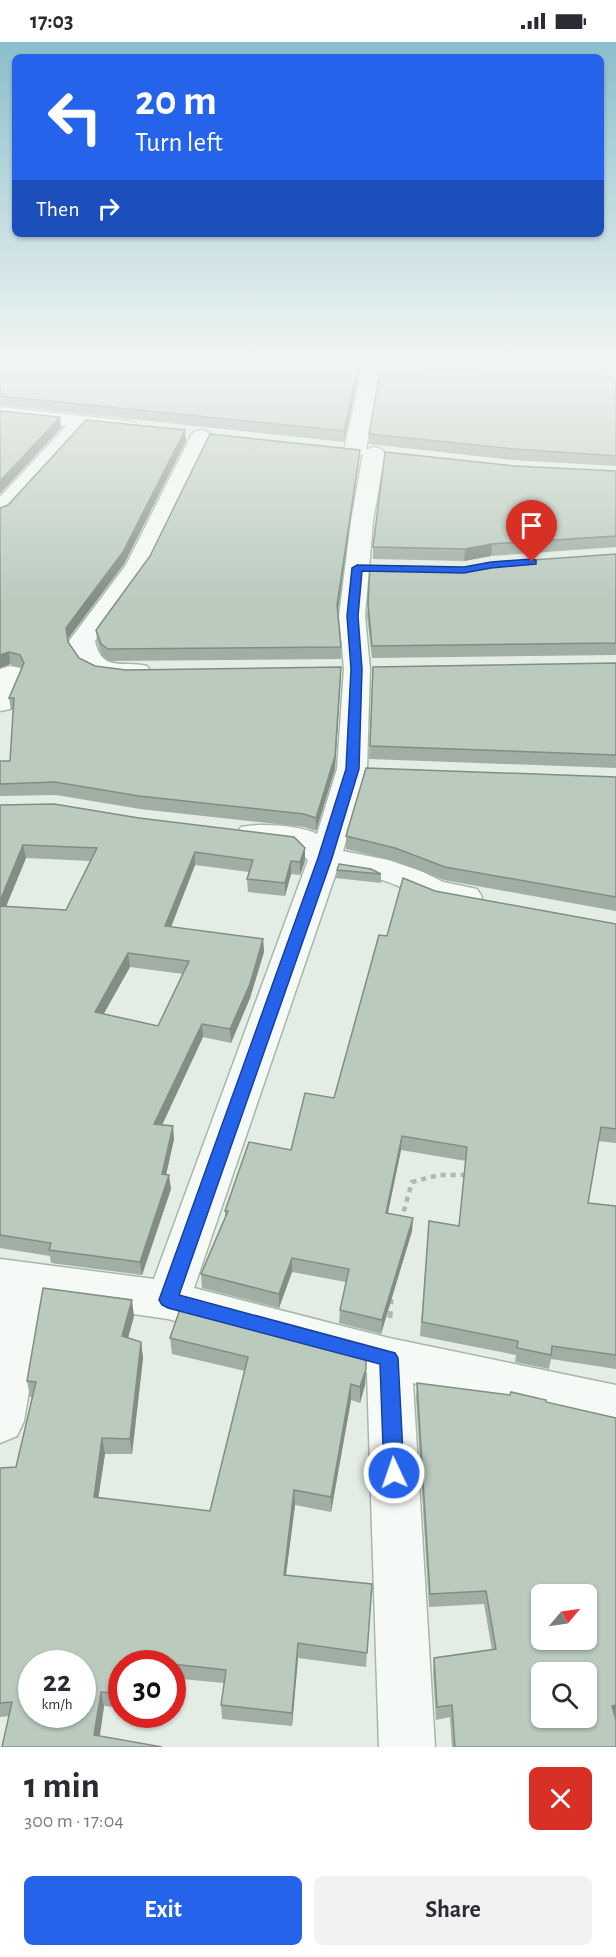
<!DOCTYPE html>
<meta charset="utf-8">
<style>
body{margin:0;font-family:"Alegreya Sans",sans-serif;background:#f2f2f3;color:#2b2b33;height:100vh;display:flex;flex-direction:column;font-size:22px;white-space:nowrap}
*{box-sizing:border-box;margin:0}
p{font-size:20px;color:#7c7c81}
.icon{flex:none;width:33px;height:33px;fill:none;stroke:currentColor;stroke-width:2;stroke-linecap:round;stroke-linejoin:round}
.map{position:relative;height:1705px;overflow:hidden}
.panel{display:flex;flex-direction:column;background:#fff;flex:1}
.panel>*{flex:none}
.guide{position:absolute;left:12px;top:12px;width:592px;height:183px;border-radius:9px;box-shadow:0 2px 4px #0004;background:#2563eb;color:#fff;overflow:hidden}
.needle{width:39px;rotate:61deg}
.tools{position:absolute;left:531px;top:1542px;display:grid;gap:12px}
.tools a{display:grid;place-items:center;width:66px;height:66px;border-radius:9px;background:#fff;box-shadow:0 2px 4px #0004;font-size:30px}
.speed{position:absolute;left:18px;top:1608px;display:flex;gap:12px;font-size:30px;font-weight:700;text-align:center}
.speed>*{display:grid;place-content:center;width:78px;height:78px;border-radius:50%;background:#fff;box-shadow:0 2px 4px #0004;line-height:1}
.speed small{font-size:15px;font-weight:400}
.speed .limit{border:9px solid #d22;background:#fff;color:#111}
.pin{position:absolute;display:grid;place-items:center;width:51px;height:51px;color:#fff;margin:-62px -26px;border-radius:50% 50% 50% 0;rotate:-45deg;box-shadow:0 0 6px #0007}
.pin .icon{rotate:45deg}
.me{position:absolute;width:66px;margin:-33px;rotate:357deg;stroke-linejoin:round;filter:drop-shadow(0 0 4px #0008)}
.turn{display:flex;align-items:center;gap:21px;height:126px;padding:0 24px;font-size:27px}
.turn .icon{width:78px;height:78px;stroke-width:2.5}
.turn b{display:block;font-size:42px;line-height:51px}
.then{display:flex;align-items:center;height:57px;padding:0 24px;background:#0003;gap:12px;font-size:22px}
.round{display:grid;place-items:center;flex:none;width:63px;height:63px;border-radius:9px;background:#f2f2f3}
.overview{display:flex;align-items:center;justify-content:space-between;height:102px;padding:0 24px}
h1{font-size:36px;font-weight:700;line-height:45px}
.action{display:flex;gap:12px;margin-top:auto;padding:12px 24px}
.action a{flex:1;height:69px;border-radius:9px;background:#2563eb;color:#fff;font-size:24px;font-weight:700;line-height:69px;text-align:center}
.action a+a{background:#f2f2f3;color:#2b2b33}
.status{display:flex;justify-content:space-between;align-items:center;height:42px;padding:0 30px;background:#fff;direction:ltr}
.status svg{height:16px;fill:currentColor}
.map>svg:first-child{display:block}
</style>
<div class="status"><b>17:03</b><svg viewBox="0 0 49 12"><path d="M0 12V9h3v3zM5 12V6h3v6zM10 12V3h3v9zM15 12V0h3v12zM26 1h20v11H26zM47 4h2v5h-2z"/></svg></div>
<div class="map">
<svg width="616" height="1705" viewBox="0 0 616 1705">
<rect width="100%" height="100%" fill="#e3ece5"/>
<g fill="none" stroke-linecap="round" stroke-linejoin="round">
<g stroke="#a8b7ab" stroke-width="3">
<g id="minor">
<path d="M363,322H381V326H425L432,328L434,332L432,336L425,338H378L366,408L374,405L381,407L385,411L373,479L365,574L370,627L367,727L343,809L388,818L421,829L443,840L477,847L482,855L477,863C448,870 422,854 396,843C377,835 357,832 337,828L194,1246L389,1296L616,1343V1385L413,1341L435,1705H379L367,1330L168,1277L44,1259L24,1379L17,1394L0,1401V1217L154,1237L308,818L295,806L241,799L236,792L241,785C259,781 300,783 317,792L337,727L344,627L339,574L351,479L363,412L355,415L348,413L344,409Z"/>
<polygon points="595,322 614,322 616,326 616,345 609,343"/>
<polygon points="0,365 128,379 135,381 138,385 135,389 128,391 86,387 8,473 0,475 0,455 66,384 0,377"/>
<path d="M201,388L208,390L211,394L149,524L95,599C102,631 122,618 147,624L151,630L147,636C112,644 77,638 69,599L126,523L191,394L194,390Z"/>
<polygon points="10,624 20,626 24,632 10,667 0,669 0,627"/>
</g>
</g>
<polyline stroke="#adb9af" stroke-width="4.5" stroke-dasharray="5 5" stroke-linecap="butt" points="401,1179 412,1140 439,1133 468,1133"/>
<polyline stroke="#adb9af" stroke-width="5" stroke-dasharray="7 7" stroke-linecap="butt" points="390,1276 391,1257"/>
<use href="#minor" fill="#f6faf7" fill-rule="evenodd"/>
</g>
<g fill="#a0aea3" fill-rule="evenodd">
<polygon points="0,322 361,322 344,400 0,363"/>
<polygon points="382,322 600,322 608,334 616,337 616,424 513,418 369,402 369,392 470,330 477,328 478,327 469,324 383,324"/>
<polygon points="186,399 124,522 68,597 68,600 79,616 95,624 126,628 341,637 335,727 316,789 304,785 140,767 56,753 0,754 0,719 10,719 13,668 11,668 9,656 22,626 10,622 0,626 8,463"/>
<polygon points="359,418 338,569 341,605 341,617 109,619 102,614 97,599 96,588"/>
<polygon points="514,424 616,429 616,505 491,514 464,519 373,517 373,505"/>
<polygon points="616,512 616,613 372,616 367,574 368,562 465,526"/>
<polygon points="616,621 616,726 369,717 373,625"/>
<polygon points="616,735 616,869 444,838 395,819 346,807 346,794"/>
<path d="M0,763L305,806V819L300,833L291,832L285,854L248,850L247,837L249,830L195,823L171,885L263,897L264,910L250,956L231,1001L203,995L162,1083L174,1097L166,1133L171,1147L142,1233L51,1221L50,1214L0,1206ZM26,816L90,819L66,868L6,864ZM130,925L183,932L158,984L103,972Z"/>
<polygon points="337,828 381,832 381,841 336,836"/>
<polygon points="435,849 616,882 616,1101 598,1099 588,1161 616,1164 616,1327 551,1317 549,1327 515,1320 516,1313 420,1294 429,1179 459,1184 466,1119 401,1108 388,1171 413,1176 412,1189 381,1292 339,1281 340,1268 346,1240 292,1230 279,1266 202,1246 201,1232 225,1175 225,1169 291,1108 334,1056 387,894"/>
<polygon points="134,1274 128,1296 141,1300 143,1316 132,1412 105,1412 98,1456 210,1469 245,1329 172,1312 170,1296 366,1327 365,1343 360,1361 351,1358 331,1470 295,1463 286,1533 372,1542 366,1625 298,1616 292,1684 222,1677 221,1663 224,1641 172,1636 172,1622 122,1622 122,1666 104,1664 100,1693 2,1705 9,1674 0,1675 0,1426 16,1425 32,1355 30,1355 27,1339"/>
<polygon points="417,1341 546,1360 616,1376 616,1674 615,1675 616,1705 452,1705 450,1675 436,1678 433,1629 434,1616 492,1608 484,1562 429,1565 416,1355"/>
</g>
<g fill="#828d84">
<polygon points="359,322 361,322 344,400 344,389"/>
<polygon points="60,375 61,386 0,452 0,439"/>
<polygon points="185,388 186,399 124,522 67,598 66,586"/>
<polygon points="360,408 359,418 337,574 337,563"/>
<polygon points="492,502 491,514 464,519 465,507"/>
<polygon points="9,610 10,622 0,626 0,613"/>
<polygon points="341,625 335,727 316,789 316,776"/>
<polygon points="23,803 26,816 1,877 0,859"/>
<polygon points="305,806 305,819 300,833 300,820"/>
<polygon points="195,810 195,823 166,898 165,884"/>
<polygon points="291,819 291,832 285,854 285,841"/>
<polygon points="263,897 264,910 250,956 231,1001 230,987"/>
<polygon points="128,911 130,925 97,984 95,970"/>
<polygon points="202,982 203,995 156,1096 154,1082"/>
<polygon points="173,1084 174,1097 163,1146 162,1132"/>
<polygon points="402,1094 401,1108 385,1184 386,1171"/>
<polygon points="169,1133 171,1147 142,1233 140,1220"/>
<polygon points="413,1176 412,1189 381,1292 382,1278"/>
<polygon points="292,1216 292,1230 279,1266 279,1252"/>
<polygon points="132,1258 134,1274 124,1310 122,1294"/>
<polygon points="141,1300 143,1316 132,1412 130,1397"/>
<polygon points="366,1327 365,1343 360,1361 360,1345"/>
<polygon points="351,1342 351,1358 331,1470 331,1455"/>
<polygon points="102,1396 105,1412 96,1471 94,1455"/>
<polygon points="294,1448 295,1463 284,1548 284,1533"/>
<polygon points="298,1601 298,1616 292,1684 292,1671"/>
<polygon points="101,1650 104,1664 98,1705 94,1693"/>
<polygon points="616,1663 616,1674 608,1677 612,1664"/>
</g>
<g fill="#bacabd" stroke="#828d84" stroke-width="1.5" fill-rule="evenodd">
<polygon points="0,322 359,322 344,389 0,354"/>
<polygon points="480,322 600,322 608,334 616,337 616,414 514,407 369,392 380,330 470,330 477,328"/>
<polygon points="0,369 60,375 0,439"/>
<polygon points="86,378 185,388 123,510 66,586 68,600 79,616 95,624 126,628 341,625 335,714 316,776 304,772 139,754 55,740 0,742 0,719 10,719 14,656 9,656 24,621 20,613 9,610 0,613 0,466 8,463"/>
<polygon points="210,392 360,408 337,563 341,605 108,607 101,602 96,588 150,514"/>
<polygon points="385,410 514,424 616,429 616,494 492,502 465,507 373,505"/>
<polygon points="616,512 616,601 372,604 368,562 370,524 465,526 492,521"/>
<polygon points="616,621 616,713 370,704 373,625"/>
<polygon points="366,726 616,735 616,855 445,825 395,806 346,794"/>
<path d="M54,762L139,776L294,795L305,806L300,820L291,819L285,841L247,837L253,818L195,810L165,884L263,897L250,942L230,987L202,982L154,1082L173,1084L162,1132L169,1133L140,1220L49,1208L51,1201L0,1193V864L66,868L97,806L23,803L0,859V763ZM128,911L189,919L158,984L95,970Z"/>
<polygon points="339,822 371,827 381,832 337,828"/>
<polygon points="403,836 435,849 616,882 616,1087 601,1085 588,1161 616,1164 616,1313 552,1304 551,1313 517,1306 518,1299 422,1280 429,1179 459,1184 467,1105 402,1094 386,1171 413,1176 382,1278 340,1268 349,1227 292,1216 279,1252 201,1232 228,1169 225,1169 249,1100 291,1108 305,1051 334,1056 379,893 387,894"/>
<path d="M43,1246L132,1258L122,1294L141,1300L130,1397L102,1396L94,1455L210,1469L248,1315L170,1296L180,1267L366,1316V1327L360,1345L351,1342L331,1455L294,1448L284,1533L372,1542L367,1611L298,1601L292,1671L221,1663L226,1628L172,1622H122V1652L101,1650L94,1693L162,1705H2L12,1660L0,1661V1426L16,1425L36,1340L27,1339ZM32,1622H82V1672H32Z"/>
<path d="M417,1341L510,1353L511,1350L546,1358V1360L616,1376V1663L612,1664L616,1678V1705H455L452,1663L437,1665L434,1616L496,1607L486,1549L430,1552ZM542,1552H586V1598H542ZM542,1630H586V1676H542Z"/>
</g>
<linearGradient id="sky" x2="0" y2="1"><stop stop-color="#8abecb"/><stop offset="0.57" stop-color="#f2f6f3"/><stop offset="1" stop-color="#f2f6f3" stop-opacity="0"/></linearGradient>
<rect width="616" height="561" fill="url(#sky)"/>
<polygon fill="#2563eb" stroke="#184099" stroke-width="1.5" points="532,517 536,518 536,522 491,526 464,531 362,529 358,574 362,627 359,727 332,816 179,1253 395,1311 398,1316 404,1431 401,1437 394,1440 387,1437 384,1431 380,1322 168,1266 162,1263 159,1258 318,816 346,727 351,627 347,574 352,526 357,523 464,525 491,520"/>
</svg>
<div class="tools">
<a><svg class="needle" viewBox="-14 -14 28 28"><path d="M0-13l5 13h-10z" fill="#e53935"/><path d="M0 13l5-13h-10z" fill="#7c7c81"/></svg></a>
<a><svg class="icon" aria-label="search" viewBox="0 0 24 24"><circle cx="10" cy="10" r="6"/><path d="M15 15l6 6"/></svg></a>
</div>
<div class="speed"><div>22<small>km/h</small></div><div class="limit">30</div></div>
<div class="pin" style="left:532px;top:520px;background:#d93025"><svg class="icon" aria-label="arrive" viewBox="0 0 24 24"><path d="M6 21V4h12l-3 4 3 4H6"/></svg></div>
<svg class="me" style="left:394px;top:1431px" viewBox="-20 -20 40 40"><circle r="17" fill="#2563eb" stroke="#fff" stroke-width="3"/><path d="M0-11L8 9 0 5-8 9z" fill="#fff"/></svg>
<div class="guide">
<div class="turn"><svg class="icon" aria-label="left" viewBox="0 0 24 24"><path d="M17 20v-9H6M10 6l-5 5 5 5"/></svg><div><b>20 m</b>Turn left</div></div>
<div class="then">Then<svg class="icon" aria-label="right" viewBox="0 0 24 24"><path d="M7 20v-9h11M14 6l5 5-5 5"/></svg></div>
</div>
</div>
<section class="panel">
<div class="overview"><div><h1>1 min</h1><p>300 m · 17:04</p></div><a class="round" style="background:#d93025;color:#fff"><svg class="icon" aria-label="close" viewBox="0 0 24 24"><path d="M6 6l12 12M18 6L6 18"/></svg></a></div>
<div class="action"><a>Exit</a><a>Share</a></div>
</section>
